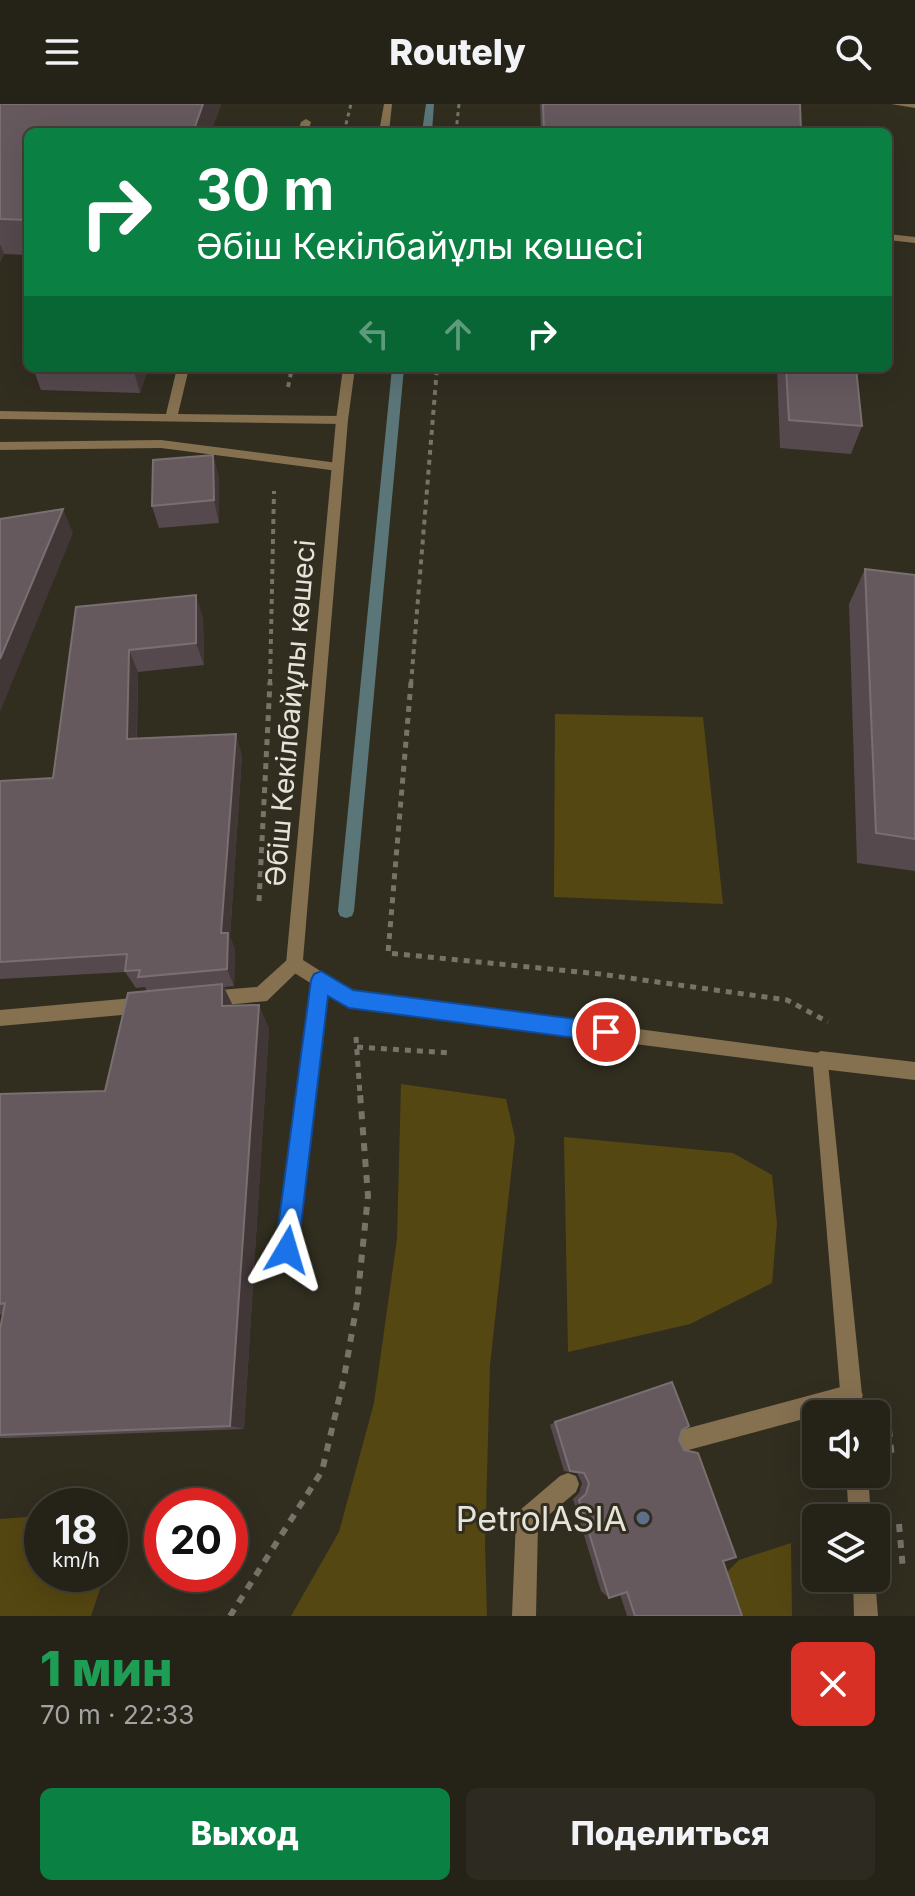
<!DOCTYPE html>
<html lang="ru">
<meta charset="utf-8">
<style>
body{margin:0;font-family:Inter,sans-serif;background:#2d2a21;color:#f1f3f6;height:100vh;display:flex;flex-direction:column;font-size:30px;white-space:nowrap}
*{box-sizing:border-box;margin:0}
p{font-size:26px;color:#a3a4a2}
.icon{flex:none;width:44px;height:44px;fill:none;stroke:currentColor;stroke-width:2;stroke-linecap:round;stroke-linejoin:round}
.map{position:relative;height:1512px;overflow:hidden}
.sheet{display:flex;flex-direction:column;background:#252218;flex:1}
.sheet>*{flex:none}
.banner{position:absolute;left:24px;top:24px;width:868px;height:244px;border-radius:12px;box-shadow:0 8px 32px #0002,0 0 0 2px #423f37;background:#0b8043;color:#fff;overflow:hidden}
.fabs{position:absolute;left:802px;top:1296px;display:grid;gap:16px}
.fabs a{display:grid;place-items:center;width:88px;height:88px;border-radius:12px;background:#252218;box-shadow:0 8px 32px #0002,0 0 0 2px #423f37;font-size:40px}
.speed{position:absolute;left:24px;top:1384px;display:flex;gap:16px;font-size:40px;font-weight:700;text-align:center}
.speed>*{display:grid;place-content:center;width:104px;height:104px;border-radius:50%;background:#252218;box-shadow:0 8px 32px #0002,0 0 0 2px #423f37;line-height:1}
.speed small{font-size:20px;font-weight:400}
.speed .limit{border:12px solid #d22;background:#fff;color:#111}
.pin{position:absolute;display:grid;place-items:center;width:68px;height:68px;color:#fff;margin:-34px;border:4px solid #fff;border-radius:50%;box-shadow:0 2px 8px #0007}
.me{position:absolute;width:88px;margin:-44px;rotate:7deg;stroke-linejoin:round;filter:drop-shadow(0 0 6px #0008)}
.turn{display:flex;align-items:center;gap:28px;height:168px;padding:0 40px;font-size:36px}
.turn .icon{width:104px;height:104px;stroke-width:2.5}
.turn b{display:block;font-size:56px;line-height:68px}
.lanes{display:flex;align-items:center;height:76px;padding:0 40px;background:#0003;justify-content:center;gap:40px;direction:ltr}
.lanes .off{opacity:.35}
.round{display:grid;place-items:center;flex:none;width:84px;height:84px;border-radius:12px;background:#2d2a21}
.head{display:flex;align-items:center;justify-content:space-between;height:136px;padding:0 40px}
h1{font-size:48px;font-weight:800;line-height:60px;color:#1e9e55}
.primary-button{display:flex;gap:16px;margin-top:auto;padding:16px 40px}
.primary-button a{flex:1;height:92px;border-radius:12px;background:#0b8043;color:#fff;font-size:32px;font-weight:800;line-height:92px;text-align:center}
.primary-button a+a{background:#2d2a21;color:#f1f3f6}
header{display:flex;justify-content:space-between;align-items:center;height:104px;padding:0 40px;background:#252218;font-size:36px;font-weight:800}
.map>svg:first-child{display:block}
</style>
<header><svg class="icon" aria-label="menu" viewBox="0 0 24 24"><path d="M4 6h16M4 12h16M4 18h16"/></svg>Routely<svg class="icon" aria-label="search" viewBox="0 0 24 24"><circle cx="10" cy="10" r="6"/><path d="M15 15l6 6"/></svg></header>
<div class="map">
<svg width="915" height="1512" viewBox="0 0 915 1512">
<rect width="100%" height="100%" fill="#312e20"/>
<g fill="#554711">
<polygon points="555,610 703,613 723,800 554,793"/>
<polygon points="401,980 506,995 515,1034 490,1261 485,1442 487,1512 291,1512 339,1428 374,1299 397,1135"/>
<polygon points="564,1033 733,1049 772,1071 777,1120 772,1179 690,1220 568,1248"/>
<polygon points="42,1412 42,1470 105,1470 91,1512 0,1512 0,1415"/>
<polygon points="791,1439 792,1512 734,1512 721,1474 739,1456"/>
</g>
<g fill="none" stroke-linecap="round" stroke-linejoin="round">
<g fill="#5a7678" fill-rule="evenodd">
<polygon points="426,0 434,0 432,28 422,28"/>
<polygon points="392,264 404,264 354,807 352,812 346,814 340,812 338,807"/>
</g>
<g stroke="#767468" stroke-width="3" stroke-dasharray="4 4" stroke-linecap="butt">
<polyline points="344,28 351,0"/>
<polyline points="456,28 459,0"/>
</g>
<g stroke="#767468" stroke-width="4" stroke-dasharray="5 5" stroke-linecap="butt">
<polyline points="288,283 292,264"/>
<polyline points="270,580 274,387"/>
<polyline points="411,580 437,264"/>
</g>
<g stroke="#767468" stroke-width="5" stroke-dasharray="6 6" stroke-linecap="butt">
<polyline points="411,578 388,849 600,870 787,896 828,918"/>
<polyline points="259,797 270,578"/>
<polyline points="356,933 360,991"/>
<polyline points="357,943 451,949"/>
</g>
<g stroke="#767468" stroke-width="6" stroke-dasharray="8 8" stroke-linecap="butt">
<polyline points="889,1325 892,1355"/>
<polyline points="899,1420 903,1466"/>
<polyline points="230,1512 322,1367 344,1274 357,1199 368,1092 360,989"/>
</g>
<g fill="#857050" fill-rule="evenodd">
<polygon points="306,15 311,18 308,28 298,28 301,18"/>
<polygon points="888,130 915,133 915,139 888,136"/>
<polygon points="177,264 189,264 178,310 342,312 348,316 342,320 0,315 0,307 166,310"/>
<polygon points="161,336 338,359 344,363 338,367 161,344 0,346 0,338"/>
<polygon points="294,852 300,855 302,860 300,865 267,897 207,903 201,901 198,895 201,889 207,887 257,883 288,855"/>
<polygon points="321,868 327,870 330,876 297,1146 294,1153 287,1156 280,1153 277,1146 312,876 315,870"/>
<polygon points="144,893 150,895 153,901 150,907 144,909 0,922 0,906"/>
<polygon points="852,1280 859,1284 863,1291 859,1298 852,1302 681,1348 673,1345 670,1337 673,1329 681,1326"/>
<polygon points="568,1369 576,1372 579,1380 576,1388 538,1420 536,1512 512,1512 516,1415 519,1407 560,1372"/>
</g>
<g fill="#857050" fill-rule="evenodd">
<polygon points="891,0 915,0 915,4"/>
<polygon points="821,947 915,958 915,976 821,965 815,962 812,956 815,950"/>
</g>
<g fill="#857050" fill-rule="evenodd">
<polygon points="384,0 392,0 389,28 379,28"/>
<polygon points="343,264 355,264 348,316 303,856 352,887 827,950 864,1310 842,1310 813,963 349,903 288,865 286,860 336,316"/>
<polygon points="846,1370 868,1370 871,1414 849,1414"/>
<polygon points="853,1474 875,1474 878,1512 854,1512"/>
</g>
</g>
<g fill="#56494e">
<polygon points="0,0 221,0 211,28 28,28 28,151 4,150 0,158"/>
<polygon points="540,0 800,0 801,28 541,28"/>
<polygon points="33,264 148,264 140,289 41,286"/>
<polygon points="770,264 856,264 862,322 851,350 780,344 777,264"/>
<polygon points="213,351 219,374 219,419 159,424 152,402"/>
<polygon points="865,465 915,471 915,767 857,759 849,500"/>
<polygon points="76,503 203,514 204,561 138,568 137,635 242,651 230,833 235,846 234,882 224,883 233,902 269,924 244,1325 10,1334 0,1334 0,1225 3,1210 0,1211 0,990 105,987 147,887 145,883 136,884 125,868 0,875 0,677 53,674"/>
<polygon points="555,1318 682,1326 679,1336 742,1512 627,1512 620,1490 609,1494 601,1487 573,1395 579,1389 582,1379 577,1369 564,1367 550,1321"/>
</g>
<g fill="#413736">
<polygon points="203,0 221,0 211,28 193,28"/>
<polygon points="0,140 4,150 0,158"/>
<polygon points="133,264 148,264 140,289"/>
<polygon points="213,351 219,374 219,419 214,396"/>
<polygon points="63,405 73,429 0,608 0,555"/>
<polygon points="196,491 203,514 204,561 196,539"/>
<polygon points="129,546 138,568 136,656 127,635"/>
<polygon points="236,630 242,651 230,833 235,846 234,882 227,865 221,829"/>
<polygon points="222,880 234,904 222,902"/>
<polygon points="259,901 269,924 244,1325 230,1322"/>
</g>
<g fill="#65595e" stroke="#796f71" stroke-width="2">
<polygon points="0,0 203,0 193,28 28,28 28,116 0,115"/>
<polygon points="543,0 800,0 801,28 544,28"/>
<polygon points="786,264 856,264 862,322 789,316"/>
<polygon points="213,351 214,396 152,402 153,356"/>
<polygon points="63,405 0,555 0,415"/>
<polygon points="865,465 915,471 915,735 876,729"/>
<polygon points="196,491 196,539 129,546 127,635 236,630 221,829 228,829 227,865 138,873 140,866 125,867 127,850 0,858 0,677 53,674 76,503"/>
<polygon points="222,880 222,902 259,901 230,1322 0,1331 0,1225 5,1199 0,1200 0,990 105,987 128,889"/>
<polygon points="672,1278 689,1322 682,1326 679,1336 684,1346 698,1349 736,1453 723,1457 742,1512 635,1512 627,1488 609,1494 579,1396 586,1390 589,1379 584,1369 570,1367 555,1318"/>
</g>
<polygon fill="#1a73e8" stroke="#114b97" stroke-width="2" points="321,867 353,886 606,919 613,922 616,928 613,935 606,938 349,904 328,892 298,1146 295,1154 287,1158 279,1154 275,1146 311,876 314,870"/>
<circle fill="#5c6f8a" stroke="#312e20" stroke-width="3" cx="643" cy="1414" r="8"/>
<g text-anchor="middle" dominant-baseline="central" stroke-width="6" stroke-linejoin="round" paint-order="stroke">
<g font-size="28" fill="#e5e3da" stroke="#312e20">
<text transform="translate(290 609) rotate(-85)">Әбіш Кекілбайұлы көшесі</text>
</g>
<g font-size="34" fill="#e5e3da" stroke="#312e20" text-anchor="end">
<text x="627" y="1414">PetrolASIA</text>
</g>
</g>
</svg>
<div class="fabs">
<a><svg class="icon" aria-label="sound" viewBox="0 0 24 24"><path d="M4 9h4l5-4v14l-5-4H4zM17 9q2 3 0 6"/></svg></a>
<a><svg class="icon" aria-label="layers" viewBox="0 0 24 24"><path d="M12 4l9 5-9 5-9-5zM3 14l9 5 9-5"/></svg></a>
</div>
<div class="speed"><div>18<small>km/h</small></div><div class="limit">20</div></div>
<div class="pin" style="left:606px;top:928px;background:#d93025"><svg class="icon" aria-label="arrive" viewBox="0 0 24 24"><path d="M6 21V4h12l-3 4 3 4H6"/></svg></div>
<svg class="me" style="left:287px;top:1146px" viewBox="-20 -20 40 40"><path d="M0-17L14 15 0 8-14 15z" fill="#1a73e8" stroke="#fff" stroke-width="4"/></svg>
<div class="banner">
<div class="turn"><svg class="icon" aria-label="right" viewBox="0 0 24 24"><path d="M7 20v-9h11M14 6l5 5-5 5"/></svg><div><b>30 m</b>Әбіш Кекілбайұлы көшесі</div></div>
<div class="lanes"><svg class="icon off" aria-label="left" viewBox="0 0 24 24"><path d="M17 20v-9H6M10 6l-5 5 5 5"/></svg><svg class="icon off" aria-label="ahead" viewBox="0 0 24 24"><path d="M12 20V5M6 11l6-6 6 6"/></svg><svg class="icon" aria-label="right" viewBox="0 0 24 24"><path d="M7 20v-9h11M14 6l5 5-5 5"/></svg></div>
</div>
</div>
<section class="sheet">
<div class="head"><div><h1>1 мин</h1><p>70 m · 22:33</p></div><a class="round" style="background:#d93025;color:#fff"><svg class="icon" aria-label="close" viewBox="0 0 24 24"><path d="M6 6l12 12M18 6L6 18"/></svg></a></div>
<div class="primary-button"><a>Выход</a><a>Поделиться</a></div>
</section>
